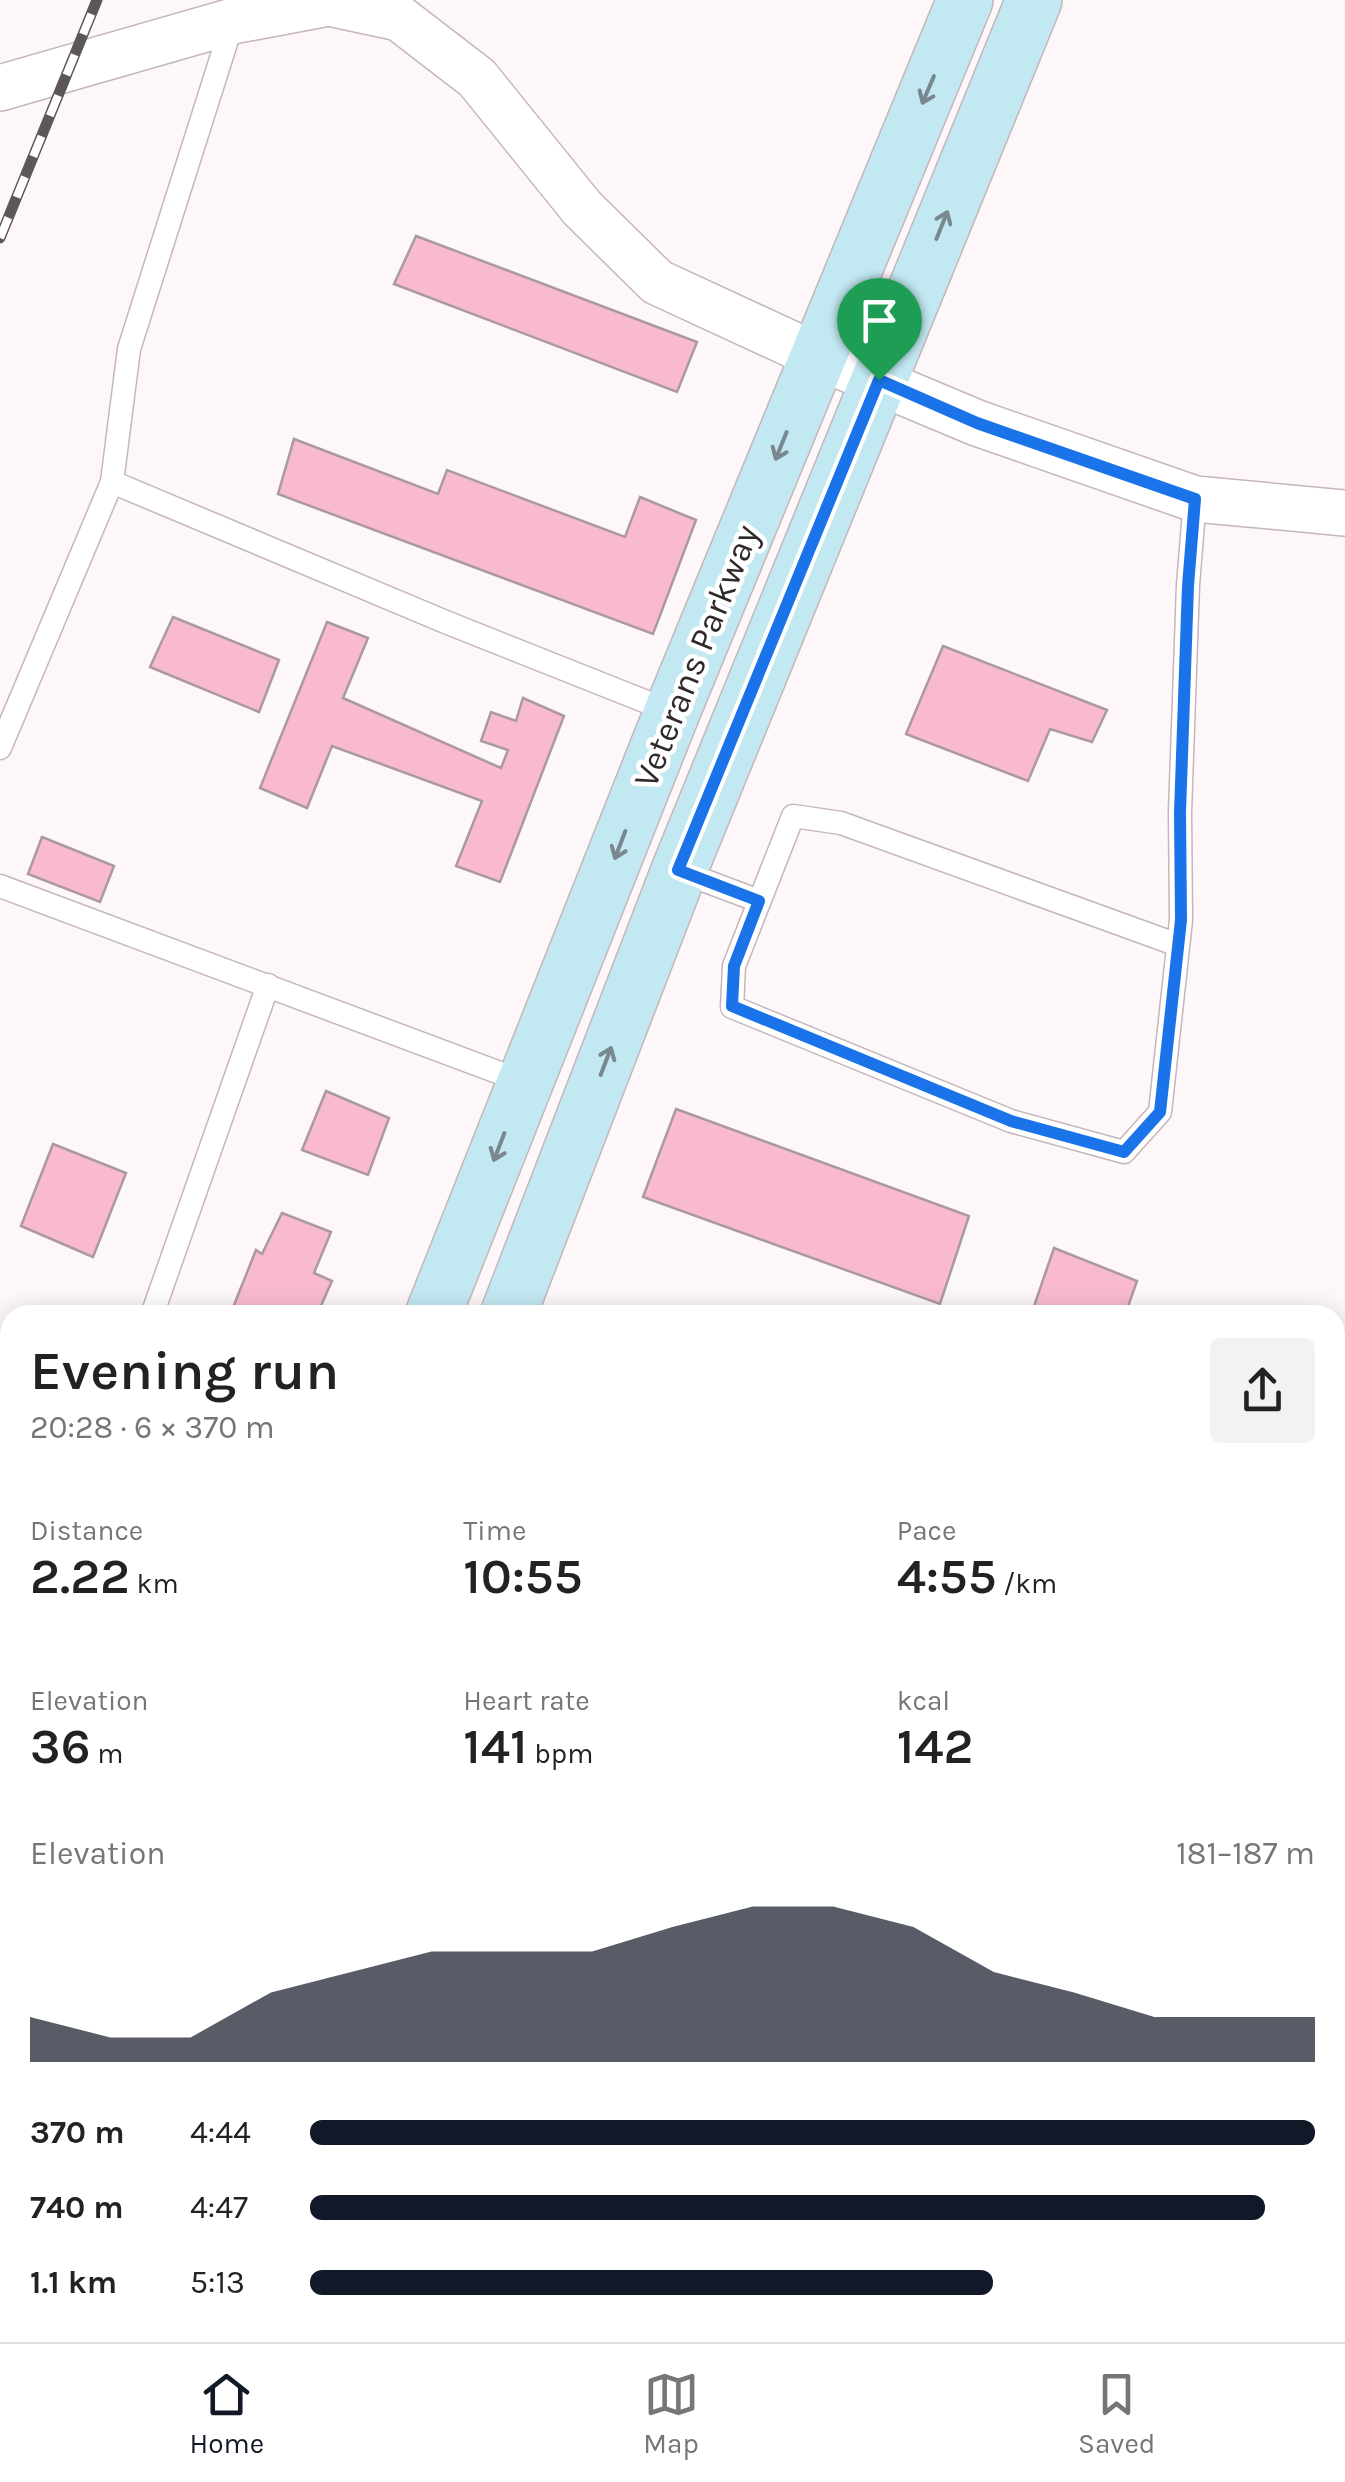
<!DOCTYPE html>
<html lang="en">
<head>
<meta charset="utf-8">
<style>
  body { margin:0; font-family:Karla,sans-serif; background:#f2f2f2; color:#222; height:100vh; display:flex; flex-direction:column; font-size:38px; white-space:nowrap }
  * { box-sizing:border-box; margin:0 }
  p { font-size:32px; color:#767676 }
  .icon { flex:none; width:55px; height:55px; fill:none; stroke:currentColor; stroke-width:2; stroke-linecap:round; stroke-linejoin:round }
  .map { position:relative; flex:1; overflow:hidden }
  .side { position:absolute; left:0px; top:1305px; width:1345px; height:1038px; display:flex; flex-direction:column; background:#fff; border-radius:30px 30px 0 0; box-shadow:0 5px 25px #0003 }
  .side>* { flex:none }
  .pin { position:absolute; display:grid; place-items:center; width:85px; height:85px; color:#fff; margin:-102px -42px; border-radius:50% 50% 50% 0; rotate:-45deg; box-shadow:0 0 10px #0007 }
  .pin .icon { rotate:45deg }
  .round { display:grid; place-items:center; flex:none; width:105px; height:105px; border-radius:10px; background:#f2f2f2 }
  .head { display:flex; align-items:center; justify-content:space-between; height:170px; padding:0 30px }
  h1 { font-size:55px; font-weight:600; line-height:75px }
  .figures { display:grid; grid-template-columns:repeat(3,1fr); gap:15px; height:170px; padding:10px 30px }
  .figures div { display:grid; align-content:center }
  .figures b { font-size:50px; font-weight:600 }
  .figures small { font-size:28px; font-weight:400 }
  .figures p { font-size:28px }
  .chart { height:280px; padding:20px 30px }
  .chart p { display:flex; justify-content:space-between }
  .chart svg { width:100%; height:180px; margin-top:10px; fill:#111827; opacity:.7 }
  ul { padding:0 30px; list-style:none; font-size:32px }
  li { display:grid; grid-template-columns:160px 120px 1fr; align-items:center; height:75px }
  li i { height:25px; border-radius:12px; background:#111827 }
  .dock { display:flex; justify-content:space-around; align-items:center; height:140px; border-top:2px solid #e0e0e0; background:#fff; font-size:28px; color:#767676 }
  .dock a { display:grid; justify-items:center; gap:5px }
  .dock .selected { color:#111827 }
  .map>svg:first-child { display:block }
  .building { fill:#f9bad0; stroke:#aa9a9f; stroke-width:2.5 }
  .lines { fill:none; stroke-linecap:round; stroke-linejoin:round }
  .lane-casing { stroke:#c6b5ba; stroke-width:25 }
  .street-casing { stroke:#c6b5ba; stroke-width:48 }
  .secondary-casing { stroke:#c6b5ba; stroke-width:58 }
  .lane { stroke:#fff; stroke-width:22 }
  .street { stroke:#fff; stroke-width:45 }
  .secondary { stroke:#c2e8f2; stroke-width:55 }
  .rail-casing { stroke:#5e5759; stroke-width:11 }
  .rail { stroke:#fff; stroke-width:8; stroke-dasharray:22; stroke-linecap:butt }
  .oneway { stroke:#79888f }
  .route-casing { stroke:#fff; stroke-width:20 }
  .route { stroke:#1a73e8; stroke-width:12 }
  .labels { text-anchor:middle; stroke-width:9; stroke-linejoin:round; paint-order:stroke }
  .street-label { font-size:35px; fill:#30292c; stroke:#fff }
</style>
</head>
<body>
<div class="map">
<svg width="1345" height="2342" viewBox="0 0 1345 2342">
  <rect width="100%" height="100%" fill="#fef7f9"/>
  <g class="building">
    <path d="M 416,236 L 697,342 L 677,392 L 394,284 Z"/>
    <path d="M 294,439 L 438,494 L 447,470 L 625,537 L 640,497 L 696,520 L 653,634 L 278,494 Z"/>
    <path d="M 173,617 L 279,660 L 259,712 L 150,667 Z"/>
    <path d="M 327,622 L 368,638 L 343,698 L 501,768 L 508,750 L 481,741 L 491,712 L 516,721 L 523,698 L 564,716 L 500,882 L 456,866 L 482,801 L 332,746 L 307,808 L 260,788 Z"/>
    <path d="M 943,646 L 1107,710 L 1092,742 L 1050,729 L 1028,781 L 906,734 Z"/>
    <path d="M 42,837 L 114,866 L 100,902 L 28,874 Z"/>
    <path d="M 326,1091 L 389,1118 L 368,1175 L 302,1150 Z"/>
    <path d="M 676,1109 L 969,1216 L 940,1304 L 643,1197 Z"/>
    <path d="M 53,1144 L 126,1173 L 93,1257 L 21,1226 Z"/>
    <path d="M 282,1213 L 331,1232 L 314,1273 L 332,1281 L 317,1315 L 230,1315 L 256,1250 L 262,1254 Z"/>
    <path d="M 1054,1248 L 1137,1281 L 1125,1315 L 1031,1315 Z"/>
  </g>
  <g class="lines">
    <defs>
      <g id="lane">
        <path d="M 112,482 L 129,349 L 233,21"/>
        <path d="M 0,748 L 112,482 L 448,623 L 672,712"/>
        <path d="M 679,871 L 759,901"/>
        <path d="M 0,886 L 524,1082"/>
        <path d="M 1178,945 L 841,823 L 793,816 L 734,966 L 732,1007 L 1011,1121 L 1124,1152 L 1160,1112 L 1181,920 L 1180,812 L 1188,585 L 1195,499"/>
        <path d="M 152,1315 L 268,985"/>
        <path d="M 0,1650 L 10,1655"/>
        <path d="M 0,1820 L 10,1825"/>
        <path d="M 0,2258 L 10,2263"/>
        <path d="M 252,2332 L 277,2342"/>
        <path d="M 292,2342 L 295,2332"/>
      </g>
      <path id="street" d="M 0,88 L 233,21 L 329,3 L 399,18 L 477,78 L 582,208 L 657,282 L 817,356 L 977,423 L 1195,499 L 1345,513"/>
      <g id="secondary">
        <path d="M 433,1315 L 672,712 L 965,0"/>
        <path d="M 508,1315 L 679,871 L 1034,0"/>
        <path d="M 20,2342 L 24,2332"/>
        <path d="M 90,2342 L 94,2332"/>
      </g>
    </defs>
    <use href="#lane" class="lane-casing"/>
    <use href="#street" class="street-casing"/>
    <use href="#secondary" class="secondary-casing"/>
    <use href="#lane" class="lane"/>
    <use href="#street" class="street"/>
    <use href="#secondary" class="secondary"/>
    <defs>
      <path id="rail" d="M 0,238 L 97,0"/>
    </defs>
    <use href="#rail" class="rail-casing"/>
    <use href="#rail" class="rail"/>
  </g>
  <defs><path id="oneway-shaft" d="M-6 0H5M1.5-3L5.5 0L1.5 3" fill="none" stroke-width="1.6" stroke-linecap="round" stroke-linejoin="round" transform="scale(2.5)"/></defs>
  <g class="oneway">
    <use href="#oneway-shaft" transform="translate(928 90) rotate(113)"/>
    <use href="#oneway-shaft" transform="translate(942 225) rotate(-68)"/>
    <use href="#oneway-shaft" transform="translate(781 446) rotate(112)"/>
    <use href="#oneway-shaft" transform="translate(620 845) rotate(111)"/>
    <use href="#oneway-shaft" transform="translate(606 1061) rotate(-69)"/>
    <use href="#oneway-shaft" transform="translate(499 1147) rotate(111)"/>
  </g>
  <g class="lines">
    <defs>
      <path id="route" d="M 879,380 L 977,423 L 1195,499 L 1188,586 L 1180,812 L 1181,920 L 1160,1112 L 1124,1152 L 1011,1121 L 732,1006 L 734,966 L 759,901 L 678,870 Z"/>
    </defs>
    <use href="#route" class="route-casing"/>
    <use href="#route" class="route"/>
  </g>
  <g class="labels">
    <g class="street-label">
      <text transform="translate(696 656) rotate(-68)" y="12">Veterans Parkway</text>
    </g>
  </g>
</svg>
<div class="pin" style="left:879px;top:380px;background:#1e9e55"><svg class="icon" aria-label="arrive" viewBox="0 0 24 24"><path d="M6 21V4h12l-3 4 3 4H6"/></svg></div>
<section class="side">
<div class="head"><div><h1>Evening run</h1><p>20:28 · 6 × 370 m</p></div><a class="round"><svg class="icon" aria-label="share" viewBox="0 0 24 24"><path d="M12 15V3M7 8l5-5 5 5M5 13v7h14v-7"/></svg></a></div>
<div class="figures">
<div><p>Distance</p><b>2.22<small> km</small></b></div>
<div><p>Time</p><b>10:55</b></div>
<div><p>Pace</p><b>4:55<small> /km</small></b></div>
</div>
<div class="figures">
<div><p>Elevation</p><b>36<small> m</small></b></div>
<div><p>Heart rate</p><b>141<small> bpm</small></b></div>
<div><p>kcal</p><b>142</b></div>
</div>
<div class="chart"><p><span>Elevation</span>181–187 m</p>
<svg viewBox="0 0 160 44" preserveAspectRatio="none"><path d="M0 44V33L10 38L20 38L30 27L40 22L50 17L60 17L70 17L80 11L90 6L100 6L110 11L120 22L130 27L140 33L150 33L160 33V44z"/></svg>
</div>
<ul>
<li><b>370 m</b>4:44<i style="width:100%"></i></li>
<li><b>740 m</b>4:47<i style="width:95%"></i></li>
<li><b>1.1 km</b>5:13<i style="width:68%"></i></li>
</ul>
</section>
</div>
<nav class="dock">
<a class="selected"><svg class="icon" aria-label="home" viewBox="0 0 24 24"><path d="M3 11l9-7 9 7M6 9v11h12V9"/></svg>Home</a>
<a><svg class="icon" aria-label="map" viewBox="0 0 24 24"><path d="M3 6l6-2 6 2 6-2v14l-6 2-6-2-6 2zM9 4v14M15 6v14"/></svg>Map</a>
<a><svg class="icon" aria-label="saved" viewBox="0 0 24 24"><path d="M7 4h10v16l-5-4-5 4z"/></svg>Saved</a>
</nav>
</body>
</html>
